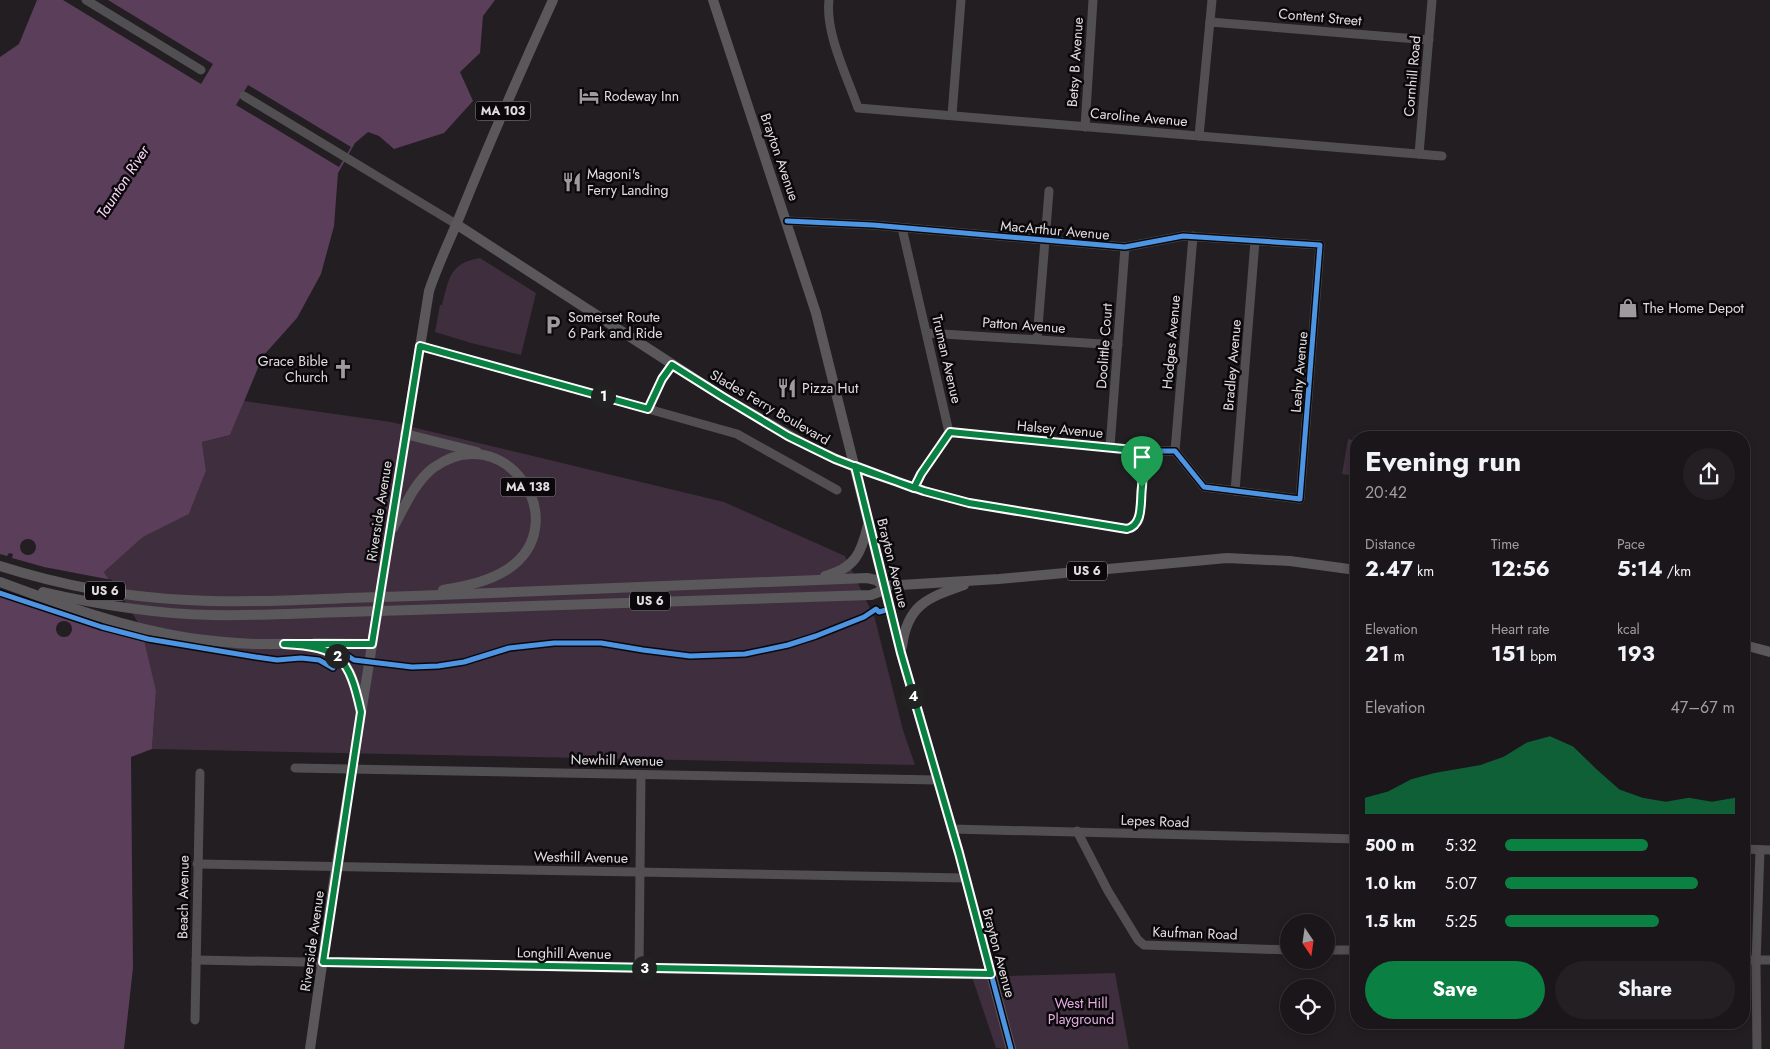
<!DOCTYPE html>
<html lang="en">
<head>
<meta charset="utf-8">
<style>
  body { margin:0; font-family:Jost,sans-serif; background:#231f23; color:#f1f3f6; height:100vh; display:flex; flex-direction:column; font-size:19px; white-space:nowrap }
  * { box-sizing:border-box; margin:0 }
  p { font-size:16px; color:#9f9fa2 }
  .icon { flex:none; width:28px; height:28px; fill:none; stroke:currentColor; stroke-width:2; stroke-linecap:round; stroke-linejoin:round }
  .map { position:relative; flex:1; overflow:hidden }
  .drawer { position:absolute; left:1350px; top:431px; width:400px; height:598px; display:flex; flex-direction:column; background:#1a161a; border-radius:20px; box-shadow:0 2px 8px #0003,0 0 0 1px #383539 }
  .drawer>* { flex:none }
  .needle { width:32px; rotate:167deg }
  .buttons { position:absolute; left:1280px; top:914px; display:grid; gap:10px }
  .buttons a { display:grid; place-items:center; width:55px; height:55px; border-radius:50%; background:#1a161a; box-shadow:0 2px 8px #0003,0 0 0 1px #383539; font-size:25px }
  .pin { position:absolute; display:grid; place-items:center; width:42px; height:42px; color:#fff; margin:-51px -21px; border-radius:50% 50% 50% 0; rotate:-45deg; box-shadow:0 0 5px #0007 }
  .pin .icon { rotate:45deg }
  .km { position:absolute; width:25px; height:25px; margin:-12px; border-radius:50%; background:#222; color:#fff; font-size:14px; line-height:25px; text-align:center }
  .round { display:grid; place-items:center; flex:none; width:52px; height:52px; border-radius:26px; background:#231f23 }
  .summary { display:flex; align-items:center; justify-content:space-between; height:85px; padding:0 15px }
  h1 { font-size:28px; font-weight:700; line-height:38px }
  .figures { display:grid; grid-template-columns:repeat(3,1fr); gap:8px; height:85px; padding:5px 15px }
  .figures div { display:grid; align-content:center }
  .figures b { font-size:21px; font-weight:700 }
  .figures small { font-size:14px; font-weight:400 }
  .figures p { font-size:14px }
  .chart { height:140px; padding:10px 15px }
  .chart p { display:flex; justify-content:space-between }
  .chart svg { width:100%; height:90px; margin-top:5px; fill:#0b8043; opacity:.7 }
  .action { display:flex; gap:10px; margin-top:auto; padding:10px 15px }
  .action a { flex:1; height:58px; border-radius:30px; background:#0b8043; color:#fff; font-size:20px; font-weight:700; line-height:58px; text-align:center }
  .action a+a { background:#231f23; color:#f1f3f6 }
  ul { padding:0 15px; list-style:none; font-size:16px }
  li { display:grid; grid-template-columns:80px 60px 1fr; align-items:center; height:38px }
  li i { height:12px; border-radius:6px; background:#0b8043 }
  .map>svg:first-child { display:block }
  .green { fill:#3f2e3e }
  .water { fill:#5b3e5a }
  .pier { fill:#221e22 }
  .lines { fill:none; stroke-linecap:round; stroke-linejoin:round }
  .minor { stroke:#514f51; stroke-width:9 }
  .major { stroke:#5a585a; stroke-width:10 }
  .major-bridge { stroke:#5a585a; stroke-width:10 }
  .cycleway-casing { stroke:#0b080b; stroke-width:8 }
  .cycleway { stroke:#4d94e3; stroke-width:5 }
  .route-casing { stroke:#fff; stroke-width:10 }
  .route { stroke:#0b8043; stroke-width:6 }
  .labels { text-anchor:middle; stroke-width:5; stroke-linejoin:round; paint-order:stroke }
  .shield { fill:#0b080b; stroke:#a19da1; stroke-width:1 }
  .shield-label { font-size:12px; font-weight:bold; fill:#e1dde1 }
  .street-label { font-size:14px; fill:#e1dde1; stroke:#0b080b }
  .poi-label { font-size:14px; fill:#e1dde1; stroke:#0b080b; text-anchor:start }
  .park-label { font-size:14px; fill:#e5aee2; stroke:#0b080b }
  .water-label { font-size:15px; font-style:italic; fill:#fad8f8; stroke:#0b080b }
</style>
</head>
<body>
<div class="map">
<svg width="1770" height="1049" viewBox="0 0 1770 1049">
  <rect width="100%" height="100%" fill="#221e22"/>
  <g class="green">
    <path d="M 480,258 L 536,293 L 521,355 L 471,343 L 435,332 L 440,305 L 442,305 C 449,279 449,263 480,258 Z"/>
    <path d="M 244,401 L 391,422 L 724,502 L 845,556 L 875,619 L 903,730 L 915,765 L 152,749 L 156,691 L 104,572 L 143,537 L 189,514 L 206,471 L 202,442 L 230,435 Z"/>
    <path d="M 1348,439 L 1356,441 L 1355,476 L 1342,474 Z"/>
    <path d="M 1115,973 L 1129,1049 L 1008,1049 L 996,1048 L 972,977 Z"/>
  </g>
  <path class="water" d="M 37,0 L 495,0 L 483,16 L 480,53 L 460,72 L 473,101 L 444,133 L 394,149 L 379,136 L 368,132 L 355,143 L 338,173 L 334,226 L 321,274 L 297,318 L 263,356 L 230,435 L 202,442 L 206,471 L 189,514 L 143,537 L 104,572 L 143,636 L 156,691 L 152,749 L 131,757 L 133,968 L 124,1049 L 0,1049 L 0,57 L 19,44 Z"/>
  <g class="pier">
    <path d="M 63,0 L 108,0 L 213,64 L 201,84 Z"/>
    <path d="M 248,85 L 351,147 L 339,167 L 236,105 Z"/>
    <circle cx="28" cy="547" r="8"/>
    <path d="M 9,553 L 13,554 L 12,558 L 44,567 L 112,580 L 145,634 L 147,641 L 100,629 L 0,595 L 0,554 L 7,556 Z"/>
    <circle cx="64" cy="629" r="8"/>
  </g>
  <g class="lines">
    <g class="minor">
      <path d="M 86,0 L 201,70"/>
      <path d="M 829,0 C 825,33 847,76 858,108 L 1442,156"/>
      <path d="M 1210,22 L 1429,40"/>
      <path d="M 244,96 L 456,224"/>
      <path d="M 952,115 L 961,0"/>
      <path d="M 1085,127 L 1093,0"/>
      <path d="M 1199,136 L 1212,0"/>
      <path d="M 1419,154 L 1432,0"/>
      <path d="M 787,221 L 873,225 L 1125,247 L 1183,236 L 1320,245 L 1300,499 L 1204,487 L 1175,451 L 1144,451 L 949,432"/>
      <path d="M 902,228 L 949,432 L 921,474 L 915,488"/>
      <path d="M 927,333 L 1118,345"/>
      <path d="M 1037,339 L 1049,191"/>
      <path d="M 420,346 L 524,374 L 737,434 L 837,490"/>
      <path d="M 648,409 L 662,379 L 672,365"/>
      <path d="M 1110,447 L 1125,247"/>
      <path d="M 1175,451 L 1193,236"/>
      <path d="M 855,467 L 924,491 L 969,503 L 1127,529 L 1133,527 L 1139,520 L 1144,451"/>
      <path d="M 1235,491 L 1255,241"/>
      <path d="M 295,768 L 938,780"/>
      <path d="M 952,829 L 1356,839"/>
      <path d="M 1077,831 L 1108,891 L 1138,940 L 1144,945 L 1289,950"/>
      <path d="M 1744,849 L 1770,850"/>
      <path d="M 197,864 L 965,878"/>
      <path d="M 1326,950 L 1356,950"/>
      <path d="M 196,960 L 991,975"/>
      <path d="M 1744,960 L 1770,960"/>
      <path d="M 639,968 L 641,775"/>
      <path d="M 195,1020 L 200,773"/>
      <path d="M 1757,1049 L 1756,963 L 1760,850"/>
    </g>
    <g class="major">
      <path d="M 713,0 L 816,313 L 901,653 L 959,853 L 1011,1049"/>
      <path d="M 456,224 L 723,397 L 810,447 L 855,467"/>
      <path d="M 405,434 L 477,452"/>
      <path d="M 393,528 C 404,508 414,483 433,468 C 504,416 577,522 508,569 C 488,582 465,586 443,590"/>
      <path d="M 0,566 C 60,585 124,597 187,600 C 241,603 294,600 348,598"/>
      <path d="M 825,576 C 855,568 861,554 868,525"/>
      <path d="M 0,582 C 62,605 124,628 189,638 C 211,641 232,643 254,644 C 278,645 308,640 329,651 C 351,663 355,684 360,705"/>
      <path d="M 884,586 L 999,579 L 1227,558 L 1290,561 L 1356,570"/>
      <path d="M 43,592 C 99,605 155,614 212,615 C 257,616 301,613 345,612"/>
      <path d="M 414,596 L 867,578 L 876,580 L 884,586"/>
      <path d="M 412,610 L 871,595 L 879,592 L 884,586"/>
      <path d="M 315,643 L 372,644"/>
      <path d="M 1744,645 L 1770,652"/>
      <path d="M 902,647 C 907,605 927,598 964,585"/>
      <path d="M 310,1049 L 334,881 L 429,291 C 438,264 450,240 461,213 C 490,141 521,70 553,0"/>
    </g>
    <g class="major-bridge">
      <path d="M 348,598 L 414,596"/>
      <path d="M 345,612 L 412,610"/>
    </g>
    <defs>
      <g id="cycleway">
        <path d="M 787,221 L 873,225 L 1125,247 L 1183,236 L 1320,245 L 1300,499 L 1204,487 L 1175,451 L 1144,451 L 949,432"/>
        <path d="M 0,593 L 102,627 L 148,639 L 256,657 L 277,660 L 301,658 L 319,660 L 333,668 L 345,654 L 354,660 L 412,667 L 438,666 L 464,662 L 509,648 L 554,643 L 601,643 L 643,650 L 690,656 L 745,654 L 788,645 L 816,636 L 864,617 L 876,609 L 879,612 L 890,609 L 915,703 L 959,853 L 1011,1049"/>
      </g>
    </defs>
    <use href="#cycleway" class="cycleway-casing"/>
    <use href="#cycleway" class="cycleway"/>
  </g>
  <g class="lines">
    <defs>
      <path id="route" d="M 1142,487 C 1140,501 1144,525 1127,529 L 969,503 L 924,491 L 869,472 L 835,459 L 788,436 L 723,397 L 672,365 L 662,379 L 648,409 L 420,346 L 372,644 L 284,644 C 340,647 349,657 361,712 L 323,962 L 991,974 L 959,853 L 901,653 L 855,466 L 914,488 L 921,474 L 950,432 L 1144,451 L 1142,487"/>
    </defs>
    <use href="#route" class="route-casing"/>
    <use href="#route" class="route"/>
  </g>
  <defs>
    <symbol id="hotel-bare" viewBox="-9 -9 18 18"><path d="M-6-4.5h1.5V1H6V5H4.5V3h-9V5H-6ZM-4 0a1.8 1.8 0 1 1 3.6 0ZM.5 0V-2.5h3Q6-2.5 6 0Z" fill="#9e9a9e" stroke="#0b080b" stroke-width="2.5" paint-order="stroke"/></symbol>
    <symbol id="restaurant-bare" viewBox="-9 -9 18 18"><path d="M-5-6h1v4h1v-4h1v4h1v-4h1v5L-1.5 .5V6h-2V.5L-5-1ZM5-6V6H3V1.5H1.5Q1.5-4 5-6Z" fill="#9e9a9e" stroke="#0b080b" stroke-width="2.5" paint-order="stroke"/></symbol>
    <symbol id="shop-bare" viewBox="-9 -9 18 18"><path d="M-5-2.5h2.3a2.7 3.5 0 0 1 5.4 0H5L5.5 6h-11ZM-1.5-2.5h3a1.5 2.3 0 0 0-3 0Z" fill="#9e9a9e" stroke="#0b080b" stroke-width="2.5" paint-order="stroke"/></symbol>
    <symbol id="parking-bare" viewBox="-9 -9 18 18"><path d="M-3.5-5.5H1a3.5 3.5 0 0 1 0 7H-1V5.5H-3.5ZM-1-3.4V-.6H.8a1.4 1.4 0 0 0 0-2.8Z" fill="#9e9a9e" stroke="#0b080b" stroke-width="2.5" paint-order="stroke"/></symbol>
    <symbol id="church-bare" viewBox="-9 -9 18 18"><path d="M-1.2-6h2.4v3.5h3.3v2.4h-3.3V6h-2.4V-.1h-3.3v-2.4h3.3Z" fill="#9e9a9e" stroke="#0b080b" stroke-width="2.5" paint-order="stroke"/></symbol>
  </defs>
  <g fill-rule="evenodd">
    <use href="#hotel-bare" x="575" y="82" width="28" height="28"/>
    <use href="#restaurant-bare" x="558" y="168" width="28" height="28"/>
    <use href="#shop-bare" x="1614" y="294" width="28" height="28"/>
    <use href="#parking-bare" x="539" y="311" width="28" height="28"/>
    <use href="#church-bare" x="329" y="355" width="28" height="28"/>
    <use href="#restaurant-bare" x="773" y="374" width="28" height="28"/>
  </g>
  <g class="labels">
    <g class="shield">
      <rect x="475.5" y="101.5" width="55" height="19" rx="4"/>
      <rect x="500.5" y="477.5" width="55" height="19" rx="4"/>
      <rect x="1067" y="561.5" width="40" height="19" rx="4"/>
      <rect x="85" y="581.5" width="40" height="19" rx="4"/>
      <rect x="630" y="591.5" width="40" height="19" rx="4"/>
    </g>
    <g class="shield-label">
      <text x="503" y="115">MA 103</text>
      <text x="528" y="491">MA 138</text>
      <text x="1087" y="575">US 6</text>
      <text x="105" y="595">US 6</text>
      <text x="650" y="605">US 6</text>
    </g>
    <g class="street-label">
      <text transform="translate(1320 17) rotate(5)" y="5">Content Street</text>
      <text transform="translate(1075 62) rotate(-86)" y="5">Betsy B Avenue</text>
      <text transform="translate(1412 76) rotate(-85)" y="5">Cornhill Road</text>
      <text transform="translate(1139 117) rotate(5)" y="5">Caroline Avenue</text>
      <text transform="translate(780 157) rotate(71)" y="5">Brayton Avenue</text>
      <text transform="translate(1055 230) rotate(5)" y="5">MacArthur Avenue</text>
      <text transform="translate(1024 325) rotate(4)" y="5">Patton Avenue</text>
      <text transform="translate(1171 342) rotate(-85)" y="5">Hodges Avenue</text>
      <text transform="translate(1104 346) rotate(-86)" y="5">Doolittle Court</text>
      <text transform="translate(947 359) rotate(77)" y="5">Truman Avenue</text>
      <text transform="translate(1232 365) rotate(-85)" y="5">Bradley Avenue</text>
      <text transform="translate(1299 372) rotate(-85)" y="5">Leahy Avenue</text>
      <text transform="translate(770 407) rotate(30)" y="5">Slades Ferry Boulevard</text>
      <text transform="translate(1060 429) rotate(5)" y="5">Halsey Avenue</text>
      <text transform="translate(379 511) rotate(-81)" y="5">Riverside Avenue</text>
      <text transform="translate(893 563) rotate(76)" y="5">Brayton Avenue</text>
      <text transform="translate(617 760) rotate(1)" y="5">Newhill Avenue</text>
      <text transform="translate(1155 821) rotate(2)" y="5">Lepes Road</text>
      <text transform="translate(581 857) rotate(1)" y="5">Westhill Avenue</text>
      <text transform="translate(183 897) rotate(-89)" y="5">Beach Avenue</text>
      <text transform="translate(1195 933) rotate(2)" y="5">Kaufman Road</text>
      <text transform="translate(312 941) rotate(-82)" y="5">Riverside Avenue</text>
      <text transform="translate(564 953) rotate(1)" y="5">Longhill Avenue</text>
      <text transform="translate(999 953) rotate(75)" y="5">Brayton Avenue</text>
    </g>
    <g class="poi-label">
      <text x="604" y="101">Rodeway Inn</text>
      <text x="587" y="179">Magoni's<tspan x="587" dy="16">Ferry Landing</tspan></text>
      <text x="1643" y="313">The Home Depot</text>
      <text x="568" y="322">Somerset Route<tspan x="568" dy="16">6 Park and Ride</tspan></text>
      <text x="328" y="366" text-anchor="end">Grace Bible<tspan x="328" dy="16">Church</tspan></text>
      <text x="802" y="393">Pizza Hut</text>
    </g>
    <g class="park-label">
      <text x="1081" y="1008">West Hill<tspan x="1081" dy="16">Playground</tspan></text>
    </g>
    <g class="water-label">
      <text transform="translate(123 182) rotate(-57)" y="5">Taunton River</text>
    </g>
  </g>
</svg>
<div class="buttons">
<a><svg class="needle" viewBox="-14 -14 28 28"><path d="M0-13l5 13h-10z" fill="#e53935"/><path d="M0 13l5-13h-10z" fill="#9f9fa2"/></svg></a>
<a><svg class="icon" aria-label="locate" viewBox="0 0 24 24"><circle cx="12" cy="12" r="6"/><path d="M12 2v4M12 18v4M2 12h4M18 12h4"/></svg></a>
</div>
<div class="pin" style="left:1142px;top:487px;background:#1e9e55"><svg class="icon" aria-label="arrive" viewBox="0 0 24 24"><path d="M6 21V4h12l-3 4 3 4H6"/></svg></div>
<b class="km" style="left:603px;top:396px">1</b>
<b class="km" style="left:337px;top:656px">2</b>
<b class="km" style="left:644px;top:968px">3</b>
<b class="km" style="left:913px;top:696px">4</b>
<section class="drawer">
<div class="summary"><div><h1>Evening run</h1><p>20:42</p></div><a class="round"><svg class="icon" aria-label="share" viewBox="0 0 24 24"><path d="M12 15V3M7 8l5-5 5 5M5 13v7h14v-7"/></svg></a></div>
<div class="figures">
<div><p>Distance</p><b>2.47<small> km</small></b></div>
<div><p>Time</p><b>12:56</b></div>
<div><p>Pace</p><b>5:14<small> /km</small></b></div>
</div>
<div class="figures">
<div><p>Elevation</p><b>21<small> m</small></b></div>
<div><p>Heart rate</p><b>151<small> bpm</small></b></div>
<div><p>kcal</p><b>193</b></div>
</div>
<div class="chart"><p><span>Elevation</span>47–67 m</p>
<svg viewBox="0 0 160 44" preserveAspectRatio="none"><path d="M0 44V36L10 33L20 27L30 24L40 22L50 20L60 16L70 9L80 6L90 11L100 22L110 32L120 36L130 38L140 36L150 38L160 36V44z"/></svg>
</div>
<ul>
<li><b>500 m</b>5:32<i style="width:62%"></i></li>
<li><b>1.0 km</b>5:07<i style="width:84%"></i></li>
<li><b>1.5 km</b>5:25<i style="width:67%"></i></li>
</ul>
<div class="action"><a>Save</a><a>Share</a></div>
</section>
</div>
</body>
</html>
